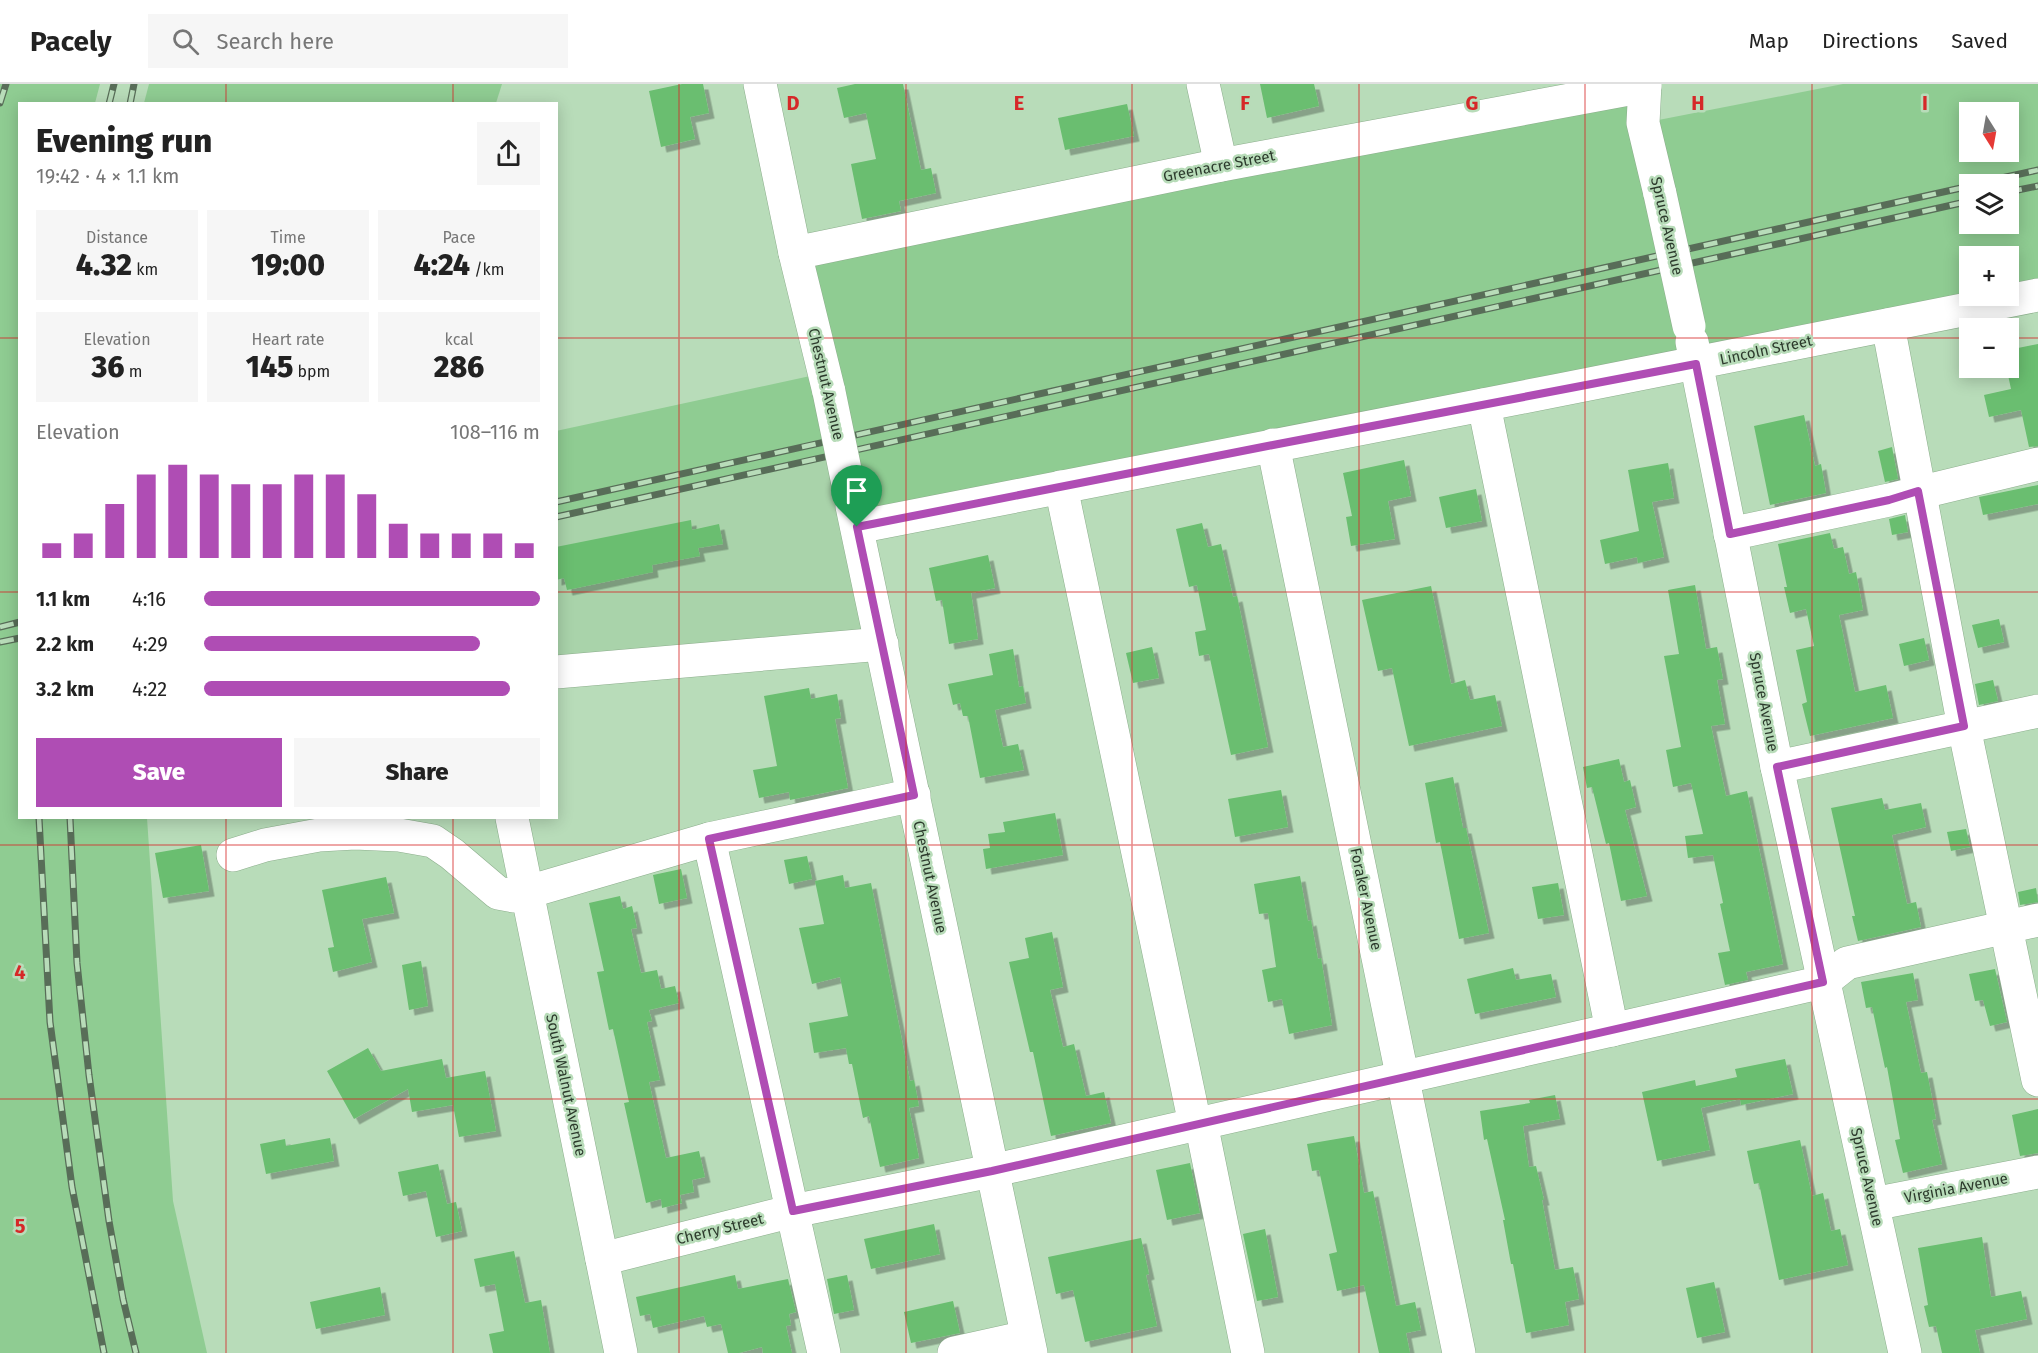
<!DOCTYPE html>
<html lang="en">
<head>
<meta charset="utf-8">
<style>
  body { margin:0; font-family:"Fira Sans",sans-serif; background:#f6f6f6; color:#222; height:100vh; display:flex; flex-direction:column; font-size:22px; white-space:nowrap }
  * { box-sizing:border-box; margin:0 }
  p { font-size:20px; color:#767676 }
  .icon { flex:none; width:33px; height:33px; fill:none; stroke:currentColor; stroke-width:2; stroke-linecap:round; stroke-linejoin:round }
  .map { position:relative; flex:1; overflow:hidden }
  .sheet { position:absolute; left:18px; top:18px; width:540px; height:717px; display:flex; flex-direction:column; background:#fff; border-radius:0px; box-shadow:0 3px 15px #0003 }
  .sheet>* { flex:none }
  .needle { width:39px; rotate:169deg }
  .controls { position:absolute; left:1959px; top:18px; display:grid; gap:12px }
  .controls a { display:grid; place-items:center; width:60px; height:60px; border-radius:0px; background:#fff; box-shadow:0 3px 15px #0003; font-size:30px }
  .pin { position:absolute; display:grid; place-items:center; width:51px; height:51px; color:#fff; margin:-62px -26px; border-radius:50% 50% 50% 0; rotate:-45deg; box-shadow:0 0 6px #0007 }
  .pin .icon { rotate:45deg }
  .round { display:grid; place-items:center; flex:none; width:63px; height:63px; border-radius:0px; background:#f6f6f6 }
  .headline { display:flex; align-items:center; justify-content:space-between; height:102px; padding:0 18px }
  h1 { font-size:33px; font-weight:800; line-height:45px }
  .stats { display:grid; grid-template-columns:repeat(3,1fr); gap:9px; height:102px; padding:6px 18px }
  .stats div { display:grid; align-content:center; border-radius:0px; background:#f6f6f6; text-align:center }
  .stats b { font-size:30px; font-weight:800 }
  .stats small { font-size:16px; font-weight:400 }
  .stats p { font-size:16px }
  .chart { height:168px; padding:12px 18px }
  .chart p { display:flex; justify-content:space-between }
  .chart svg { width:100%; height:108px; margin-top:6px; stroke:#af4db4; stroke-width:6 }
  .action { display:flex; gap:12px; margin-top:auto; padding:12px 18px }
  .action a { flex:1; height:69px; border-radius:0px; background:#af4db4; color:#fff; font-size:24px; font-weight:800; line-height:69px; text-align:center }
  .action a+a { background:#f6f6f6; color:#222 }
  ul { padding:0 18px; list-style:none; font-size:20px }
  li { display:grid; grid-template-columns:96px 72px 1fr; align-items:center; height:45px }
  li i { height:15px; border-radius:8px; background:#af4db4 }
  header { display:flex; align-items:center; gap:36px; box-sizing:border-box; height:84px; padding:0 30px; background:#fff; border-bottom:2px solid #e0e0e0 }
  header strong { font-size:28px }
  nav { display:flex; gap:33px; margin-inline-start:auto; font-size:21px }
  .search { width:420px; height:54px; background:#f6f6f6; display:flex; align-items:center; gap:15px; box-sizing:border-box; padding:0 21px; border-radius:0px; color:#767676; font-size:22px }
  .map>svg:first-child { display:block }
  .built { fill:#a9d3aa }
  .green { fill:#8fcc92; fill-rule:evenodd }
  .building { fill:#6abe70; filter:url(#shadow) }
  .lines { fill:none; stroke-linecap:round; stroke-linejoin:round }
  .minor-casing { stroke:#8cae8c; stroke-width:34 }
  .minor { stroke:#fff; stroke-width:33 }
  .rail-casing { stroke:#586d58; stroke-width:7 }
  .rail { stroke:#b8dcb9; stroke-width:4.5; stroke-dasharray:14; stroke-linecap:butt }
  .minor-bridge-casing { stroke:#8cae8c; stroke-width:34; stroke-linecap:butt }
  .minor-bridge { stroke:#fff; stroke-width:33 }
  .route-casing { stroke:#fff; stroke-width:12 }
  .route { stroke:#af4db4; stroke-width:8 }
  .grid { fill:none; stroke:#d62828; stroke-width:1.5; stroke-opacity:0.55 }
  .labels { text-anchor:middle; stroke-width:5; stroke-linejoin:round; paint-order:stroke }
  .street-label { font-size:15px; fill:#2c3a2c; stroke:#b8dcb9 }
  .grid-label { font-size:20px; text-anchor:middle; font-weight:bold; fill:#d62828; stroke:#b8dcb9; stroke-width:5; stroke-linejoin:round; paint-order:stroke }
</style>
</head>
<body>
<header>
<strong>Pacely</strong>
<div class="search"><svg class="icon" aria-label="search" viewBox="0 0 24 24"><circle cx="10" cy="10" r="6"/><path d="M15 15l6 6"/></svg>Search here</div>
<nav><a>Map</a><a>Directions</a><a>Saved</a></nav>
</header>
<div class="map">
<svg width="2038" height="1269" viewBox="0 0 2038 1269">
  <defs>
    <filter id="shadow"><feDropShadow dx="5.5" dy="5.5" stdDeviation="0" flood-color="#0004"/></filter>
  </defs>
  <rect width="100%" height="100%" fill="#b8dcb9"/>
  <path class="built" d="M 841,370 L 882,560 L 557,588 L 556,433 Z"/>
  <g class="green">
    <path d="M 0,0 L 100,0 L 95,19 L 20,20 L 20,734 L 147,734 L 173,1117 L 207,1269 L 0,1269 Z"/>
    <path d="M 149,0 L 502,0 L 496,19 L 144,19 Z"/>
    <path d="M 1843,0 L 2038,0 L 2038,211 L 857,443 L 841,370 L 557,433 L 556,347 L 824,289 L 795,169 L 1644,2 L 1643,39 ZM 1970,28 L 2008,28 L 2008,68 L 1970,68 ZM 1970,100 L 2008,100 L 2008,140 L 1970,140 ZM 1970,172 L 2008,172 L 2008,212 L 1970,212 Z"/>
  </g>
  <g class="building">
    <path d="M 682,0 L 703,0 L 709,29 L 690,33 L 695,55 L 661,63 L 649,7 Z"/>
    <path d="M 855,0 L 903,0 L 921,86 L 931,84 L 936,109 L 899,117 L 901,127 L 862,135 L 851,80 L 876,75 L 866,29 L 844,34 L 837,4 Z"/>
    <path d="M 1260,0 L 1314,0 L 1319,22 L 1267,34 Z"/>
    <path d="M 1127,20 L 1134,52 L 1065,66 L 1058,34 Z"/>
    <path d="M 2038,260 L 2038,362 L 2029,363 L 2021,326 L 1989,333 L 1984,311 L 2011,305 L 2008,291 L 2008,266 Z"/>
    <path d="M 1804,331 L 1815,382 L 1821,380 L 1826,409 L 1770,421 L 1754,342 Z"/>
    <path d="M 1892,363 L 1898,395 L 1885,398 L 1878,367 Z"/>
    <path d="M 1404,376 L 1411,412 L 1388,417 L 1395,455 L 1351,462 L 1346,433 L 1352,432 L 1343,389 Z"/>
    <path d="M 1668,379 L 1674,414 L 1652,418 L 1664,473 L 1638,479 L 1637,473 L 1605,480 L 1600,456 L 1639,447 L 1628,386 Z"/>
    <path d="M 2038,401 L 2038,420 L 1983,431 L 1979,413 Z"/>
    <path d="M 1476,405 L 1482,437 L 1446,444 L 1439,413 Z"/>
    <path d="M 1905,431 L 1908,448 L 1892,451 L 1889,435 Z"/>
    <path d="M 691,436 L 692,446 L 719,440 L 723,460 L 698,464 L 700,472 L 652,481 L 653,488 L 567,506 L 564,494 L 556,496 L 556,463 Z"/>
    <path d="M 1202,439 L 1208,463 L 1221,460 L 1233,513 L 1237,512 L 1268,663 L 1231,671 L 1209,570 L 1199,572 L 1195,548 L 1206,546 L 1197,501 L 1189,503 L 1176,445 Z"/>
    <path d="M 1830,449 L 1834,465 L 1843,463 L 1849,490 L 1856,488 L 1863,526 L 1839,531 L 1855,608 L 1886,601 L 1893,634 L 1810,652 L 1802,620 L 1807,618 L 1796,566 L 1814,562 L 1806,525 L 1790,529 L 1784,503 L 1787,503 L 1778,460 Z"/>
    <path d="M 988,471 L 995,504 L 971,509 L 978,555 L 949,560 L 942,516 L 936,517 L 929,484 Z"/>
    <path d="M 1695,501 L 1706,565 L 1717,563 L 1723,595 L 1717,596 L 1725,640 L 1711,642 L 1726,712 L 1747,707 L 1783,880 L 1746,888 L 1748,896 L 1725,901 L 1718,869 L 1730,867 L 1720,820 L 1723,819 L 1713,771 L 1688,774 L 1685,752 L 1703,750 L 1691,699 L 1673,703 L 1666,666 L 1681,663 L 1664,572 L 1679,570 L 1668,506 Z"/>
    <path d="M 1431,502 L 1451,600 L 1465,596 L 1470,616 L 1495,611 L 1502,642 L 1409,662 L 1392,584 L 1378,587 L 1362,516 Z"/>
    <path d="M 1999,535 L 2004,558 L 1978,564 L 1972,541 Z"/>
    <path d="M 1924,554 L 1929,576 L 1904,582 L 1899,560 Z"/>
    <path d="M 1152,563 L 1159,594 L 1133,599 L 1126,569 Z"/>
    <path d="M 1013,565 L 1019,603 L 1023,602 L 1026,619 L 995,626 L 1003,663 L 1018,660 L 1024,686 L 980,694 L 968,632 L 963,632 L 960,619 L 953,621 L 948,600 L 993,591 L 989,570 Z"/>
    <path d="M 1993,596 L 1998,617 L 1979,621 L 1975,600 Z"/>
    <path d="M 809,604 L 811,615 L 837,610 L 841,634 L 835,635 L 848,704 L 790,716 L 789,708 L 759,714 L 753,686 L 777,682 L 764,612 Z"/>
    <path d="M 1619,675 L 1624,698 L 1630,696 L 1636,723 L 1625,726 L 1647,812 L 1621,817 L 1609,759 L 1606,760 L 1592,703 L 1587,704 L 1583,683 Z"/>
    <path d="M 1453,693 L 1463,744 L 1466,744 L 1489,849 L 1459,855 L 1440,758 L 1436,759 L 1425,699 Z"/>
    <path d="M 1281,706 L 1288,743 L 1235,753 L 1228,715 Z"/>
    <path d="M 1882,714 L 1885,726 L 1921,719 L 1926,743 L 1892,751 L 1907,820 L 1916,818 L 1921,843 L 1858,857 L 1852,832 L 1855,832 L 1831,724 Z"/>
    <path d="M 1055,729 L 1063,771 L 986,785 L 983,765 L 990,764 L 988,750 L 1005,748 L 1003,738 Z"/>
    <path d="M 1966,745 L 1970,763 L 1951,767 L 1947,748 Z"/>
    <path d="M 201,761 L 209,807 L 163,814 L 155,769 Z"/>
    <path d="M 807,772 L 812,795 L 789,800 L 784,776 Z"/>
    <path d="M 681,785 L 687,814 L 659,820 L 653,791 Z"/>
    <path d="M 843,791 L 845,804 L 871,799 L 910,997 L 914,996 L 919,1022 L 909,1024 L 919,1074 L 880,1083 L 869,1032 L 863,1034 L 852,980 L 849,980 L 846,964 L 814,969 L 809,939 L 848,932 L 840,893 L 812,900 L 799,844 L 824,840 L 815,797 Z"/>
    <path d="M 1300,792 L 1308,837 L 1311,836 L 1318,875 L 1321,874 L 1332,941 L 1289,950 L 1282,915 L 1268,918 L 1262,886 L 1276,883 L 1268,829 L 1259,830 L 1254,800 Z"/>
    <path d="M 386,793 L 394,829 L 362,835 L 372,878 L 333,888 L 328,864 L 334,863 L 322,806 Z"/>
    <path d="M 1558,799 L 1564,831 L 1538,835 L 1532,803 Z"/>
    <path d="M 2036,804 L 2038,818 L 2020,821 L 2018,808 Z"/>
    <path d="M 620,812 L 623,825 L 632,822 L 637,844 L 631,845 L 641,889 L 657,886 L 661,905 L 675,902 L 679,919 L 649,926 L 652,937 L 647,938 L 660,996 L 649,998 L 666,1074 L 699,1067 L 705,1093 L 692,1096 L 694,1108 L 680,1111 L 682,1119 L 662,1124 L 661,1115 L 646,1119 L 624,1019 L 629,1018 L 613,945 L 609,946 L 597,888 L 604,887 L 589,819 Z"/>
    <path d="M 1052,848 L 1063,903 L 1050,906 L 1063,963 L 1074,960 L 1086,1012 L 1104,1008 L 1111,1039 L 1051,1052 L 1033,968 L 1030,968 L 1009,878 L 1029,874 L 1025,854 Z"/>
    <path d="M 421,877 L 428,922 L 409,926 L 402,881 Z"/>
    <path d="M 1513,884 L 1516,896 L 1551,890 L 1556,913 L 1475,930 L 1467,895 Z"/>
    <path d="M 1995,885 L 2007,938 L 1990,942 L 1983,916 L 1975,917 L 1969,890 Z"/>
    <path d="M 1913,889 L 1918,916 L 1906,918 L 1921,989 L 1927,988 L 1936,1035 L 1932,1036 L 1942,1080 L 1903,1089 L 1895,1056 L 1900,1055 L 1887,983 L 1885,984 L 1872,923 L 1866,924 L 1861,898 Z"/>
    <path d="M 368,964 L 381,987 L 442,975 L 446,994 L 485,987 L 496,1047 L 459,1053 L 453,1021 L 412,1028 L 408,1005 L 354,1035 L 327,987 Z"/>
    <path d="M 1785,975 L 1793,1010 L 1741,1021 L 1740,1015 L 1701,1024 L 1710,1066 L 1657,1077 L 1642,1008 L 1695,996 L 1696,1002 L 1737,993 L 1735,985 Z"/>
    <path d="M 1555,1011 L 1560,1035 L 1523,1042 L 1529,1083 L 1536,1082 L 1544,1116 L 1542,1116 L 1555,1186 L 1573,1183 L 1579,1215 L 1565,1218 L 1569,1241 L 1526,1249 L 1513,1180 L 1511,1180 L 1503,1136 L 1505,1136 L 1487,1055 L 1484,1056 L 1480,1027 L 1530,1019 L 1529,1016 Z"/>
    <path d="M 2038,1025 L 2038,1069 L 2020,1072 L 2012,1031 Z"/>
    <path d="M 1354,1052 L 1364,1109 L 1373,1107 L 1396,1222 L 1415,1218 L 1421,1246 L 1406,1249 L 1410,1269 L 1379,1269 L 1364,1201 L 1337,1207 L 1329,1170 L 1337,1168 L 1319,1086 L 1312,1087 L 1307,1060 Z"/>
    <path d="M 330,1054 L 334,1077 L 266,1090 L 260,1060 L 285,1055 L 286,1062 Z"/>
    <path d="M 1800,1056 L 1812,1112 L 1823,1109 L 1831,1147 L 1840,1145 L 1848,1181 L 1779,1196 L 1759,1099 L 1754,1100 L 1747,1067 Z"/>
    <path d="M 1190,1079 L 1200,1129 L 1167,1136 L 1156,1086 Z"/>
    <path d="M 438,1080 L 447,1120 L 456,1118 L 462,1147 L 436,1153 L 426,1107 L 403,1112 L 398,1088 Z"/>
    <path d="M 934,1140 L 940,1170 L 871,1185 L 864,1155 Z"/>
    <path d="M 1265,1145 L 1278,1213 L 1257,1217 L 1243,1150 Z"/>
    <path d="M 1982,1153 L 1991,1213 L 2021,1207 L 2027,1235 L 1975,1246 L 1980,1269 L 1942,1269 L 1936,1242 L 1929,1243 L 1924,1222 L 1928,1221 L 1918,1164 Z"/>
    <path d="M 1141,1154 L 1149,1190 L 1146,1191 L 1157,1242 L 1085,1258 L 1073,1206 L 1056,1210 L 1048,1173 Z"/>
    <path d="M 514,1167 L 525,1219 L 541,1216 L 550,1269 L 493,1269 L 489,1250 L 504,1247 L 495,1200 L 480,1203 L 474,1175 Z"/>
    <path d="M 735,1191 L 738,1205 L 788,1195 L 796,1228 L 789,1230 L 791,1241 L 786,1242 L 792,1269 L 763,1269 L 762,1263 L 739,1269 L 728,1269 L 721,1240 L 707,1243 L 704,1232 L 653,1244 L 650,1230 L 640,1232 L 636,1213 Z"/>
    <path d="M 847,1191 L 854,1226 L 834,1230 L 827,1195 Z"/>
    <path d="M 1714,1198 L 1725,1248 L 1697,1254 L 1686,1204 Z"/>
    <path d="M 380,1203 L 385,1231 L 316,1245 L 310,1218 Z"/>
    <path d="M 953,1217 L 960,1249 L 911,1259 L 904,1228 Z"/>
  </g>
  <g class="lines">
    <defs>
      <g id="minor">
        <path d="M 760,0 L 795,169 L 829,308"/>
        <path d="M 1203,0 L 1221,81"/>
        <path d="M 1645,0 L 1643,39 L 1660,110"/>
        <path d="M 795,169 L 1221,81 L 1645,2"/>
        <path d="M 1888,241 L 1964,643 L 2038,996"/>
        <path d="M 1692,258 L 1777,683 L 1905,1269"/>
        <path d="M 1484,321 L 1612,946"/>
        <path d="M 1273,361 L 1459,1269"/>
        <path d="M 1061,403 L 1195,1040"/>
        <path d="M 852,422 L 1031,1269"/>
        <path d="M 857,443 C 1250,365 1645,291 2038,211"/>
        <path d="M 1730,450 L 1889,416 L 2038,380"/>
        <path d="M 556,588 L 882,560"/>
        <path d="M 1777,683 L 2038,627"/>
        <path d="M 512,734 L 621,1269"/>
        <path d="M 709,755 L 824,1269"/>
        <path d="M 233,771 L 265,761 L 319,751 L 355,749 L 399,751 L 433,757 L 452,770 L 498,809 L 514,812 L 709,755 L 914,711"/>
        <path d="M 1201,1039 L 1248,1269"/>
        <path d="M 1873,1120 L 2038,1088"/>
        <path d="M 602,1175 L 793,1127 L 991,1087 L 1823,898 L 1847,879 L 2038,836"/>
        <path d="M 954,1269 L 1027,1253"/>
      </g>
    </defs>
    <use href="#minor" class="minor-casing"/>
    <use href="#minor" class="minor"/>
    <defs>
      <g id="rail">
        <path d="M 0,19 L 6,0"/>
        <path d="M 109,20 L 114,0"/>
        <path d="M 130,20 L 134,0"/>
        <path d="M 1974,100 L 2038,86"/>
        <path d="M 2008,108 L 2038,102"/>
        <path d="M 556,418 L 1970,102"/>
        <path d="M 556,433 L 1970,117"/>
        <path d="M 0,543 L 20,538"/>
        <path d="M 0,558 L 20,554"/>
        <path d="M 39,734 L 50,938 L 72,1103 L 104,1269"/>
        <path d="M 70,734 L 77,879 L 89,991 L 109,1137 L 123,1215 L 136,1269"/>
      </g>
    </defs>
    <use href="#rail" class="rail-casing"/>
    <use href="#rail" class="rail"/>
    <defs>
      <g id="minor-bridge">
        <path d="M 1660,110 L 1689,242"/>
        <path d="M 829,308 L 849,405"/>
      </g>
    </defs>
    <use href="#minor-bridge" class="minor-bridge-casing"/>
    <use href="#minor-bridge" class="minor-bridge"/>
  </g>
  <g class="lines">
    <defs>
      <path id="route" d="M 1696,280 L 1730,450 L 1889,416 L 1918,407 L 1964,642 L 1777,683 L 1823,898 L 992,1087 L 793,1127 L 709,755 L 914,711 L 857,443 L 1273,361 Z"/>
    </defs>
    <use href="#route" class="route-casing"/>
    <use href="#route" class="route"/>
  </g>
  <path class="grid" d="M 226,0 L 226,20M 453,0 L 453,20M 679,0 L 679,1269M 906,0 L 906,1269M 1132,0 L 1132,1269M 1359,0 L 1359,1269M 1585,0 L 1585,1269M 1812,0 L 1812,1269M 0,254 L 20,254M 556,254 L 1970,254M 2008,254 L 2038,254M 0,508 L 20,508M 556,508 L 2038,508M 226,734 L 226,1269M 453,734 L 453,1269M 0,761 L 2038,761M 0,1015 L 2038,1015"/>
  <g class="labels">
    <g class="street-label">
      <text transform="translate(1219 82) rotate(-11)" y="5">Greenacre Street</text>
      <text transform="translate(1667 142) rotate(77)" y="5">Spruce Avenue</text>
      <text transform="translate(1766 266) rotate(-12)" y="5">Lincoln Street</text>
      <text transform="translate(826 300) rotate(77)" y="5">Chestnut Avenue</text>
      <text transform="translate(1764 618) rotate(79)" y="5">Spruce Avenue</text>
      <text transform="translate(930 793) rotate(78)" y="5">Chestnut Avenue</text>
      <text transform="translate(1366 815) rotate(78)" y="5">Foraker Avenue</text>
      <text transform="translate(566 1001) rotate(78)" y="5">South Walnut Avenue</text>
      <text transform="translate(1867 1093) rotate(77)" y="5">Spruce Avenue</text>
      <text transform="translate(1956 1104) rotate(-11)" y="5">Virginia Avenue</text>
      <text transform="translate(720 1145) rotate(-14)" y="5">Cherry Street</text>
    </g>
  </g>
  <g class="grid-label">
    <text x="793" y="26">D</text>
    <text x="1019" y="26">E</text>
    <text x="1245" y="26">F</text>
    <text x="1472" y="26">G</text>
    <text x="1698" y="26">H</text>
    <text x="1925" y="26">I</text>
    <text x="20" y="895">4</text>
    <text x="20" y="1149">5</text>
  </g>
</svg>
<div class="controls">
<a><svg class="needle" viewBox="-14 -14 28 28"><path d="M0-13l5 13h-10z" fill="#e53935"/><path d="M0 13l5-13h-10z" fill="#767676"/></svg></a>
<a><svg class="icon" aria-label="layers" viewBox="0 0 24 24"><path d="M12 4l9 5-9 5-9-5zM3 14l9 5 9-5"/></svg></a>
<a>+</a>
<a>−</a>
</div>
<div class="pin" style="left:857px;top:443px;background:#1e9e55"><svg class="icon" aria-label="arrive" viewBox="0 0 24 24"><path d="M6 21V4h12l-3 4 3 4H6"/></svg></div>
<section class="sheet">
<div class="headline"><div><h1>Evening run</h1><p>19:42 · 4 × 1.1 km</p></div><a class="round"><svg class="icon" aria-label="share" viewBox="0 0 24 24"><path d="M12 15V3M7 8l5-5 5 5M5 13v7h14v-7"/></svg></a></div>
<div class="stats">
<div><p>Distance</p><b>4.32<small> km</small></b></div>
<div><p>Time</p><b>19:00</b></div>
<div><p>Pace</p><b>4:24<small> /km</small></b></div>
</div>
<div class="stats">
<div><p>Elevation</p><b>36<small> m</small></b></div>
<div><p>Heart rate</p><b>145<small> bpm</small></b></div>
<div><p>kcal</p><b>286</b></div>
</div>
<div class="chart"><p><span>Elevation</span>108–116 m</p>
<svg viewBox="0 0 160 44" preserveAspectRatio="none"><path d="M5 44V38M15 44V34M25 44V22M35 44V10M45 44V6M55 44V10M65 44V14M75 44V14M85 44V10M95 44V10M105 44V18M115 44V30M125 44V34M135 44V34M145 44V34M155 44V38"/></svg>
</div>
<ul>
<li><b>1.1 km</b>4:16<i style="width:100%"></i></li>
<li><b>2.2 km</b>4:29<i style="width:82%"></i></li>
<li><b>3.2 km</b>4:22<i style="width:91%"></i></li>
</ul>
<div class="action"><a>Save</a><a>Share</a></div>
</section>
</div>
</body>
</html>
